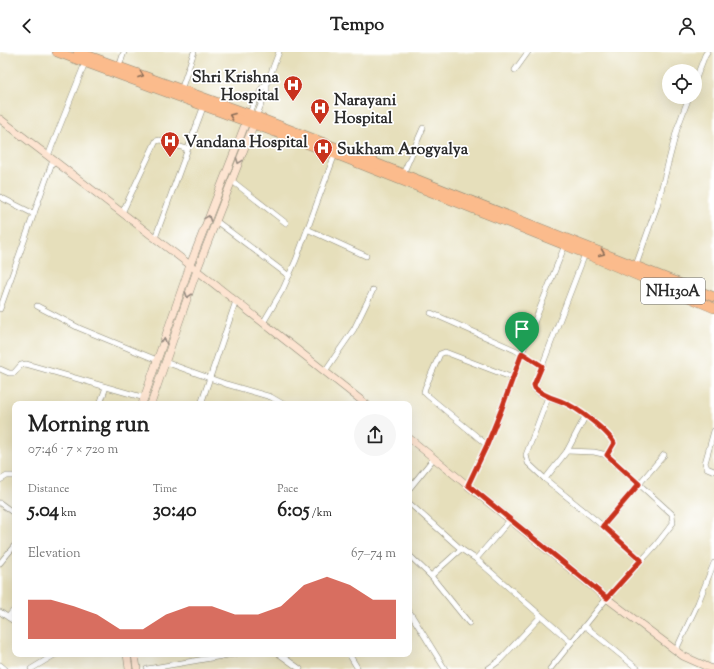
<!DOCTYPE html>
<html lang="en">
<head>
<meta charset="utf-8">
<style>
  body { margin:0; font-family:"Sorts Mill Goudy",serif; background:#f6f6f6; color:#222; height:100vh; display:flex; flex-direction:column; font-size:15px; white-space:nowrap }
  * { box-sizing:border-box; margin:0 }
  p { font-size:13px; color:#767676 }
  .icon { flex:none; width:22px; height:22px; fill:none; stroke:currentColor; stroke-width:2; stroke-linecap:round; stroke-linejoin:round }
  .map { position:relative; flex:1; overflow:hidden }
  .details { position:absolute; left:12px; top:349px; width:400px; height:256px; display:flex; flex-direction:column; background:#fff; border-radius:8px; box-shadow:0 4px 16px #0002 }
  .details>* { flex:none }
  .buttons { position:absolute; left:662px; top:12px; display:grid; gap:8px }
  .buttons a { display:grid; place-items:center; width:40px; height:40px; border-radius:50%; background:#fff; box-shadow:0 4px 16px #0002; font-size:20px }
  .pin { position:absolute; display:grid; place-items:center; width:34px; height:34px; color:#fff; margin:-41px -17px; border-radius:50% 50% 50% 0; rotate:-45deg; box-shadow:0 0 4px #0007 }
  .pin .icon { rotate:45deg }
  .round { display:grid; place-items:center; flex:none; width:42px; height:42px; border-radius:21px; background:#f6f6f6 }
  .headline { display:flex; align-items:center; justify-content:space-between; height:68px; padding:0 16px }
  h1 { font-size:22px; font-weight:700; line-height:30px }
  .figures { display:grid; grid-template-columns:repeat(3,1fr); gap:6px; height:68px; padding:4px 16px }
  .figures div { display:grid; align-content:center }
  .figures b { font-size:20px; font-weight:700 }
  .figures small { font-size:11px; font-weight:400 }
  .figures p { font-size:11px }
  .chart { height:112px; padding:8px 16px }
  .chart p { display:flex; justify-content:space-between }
  .chart svg { width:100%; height:72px; margin-top:4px; fill:#c8321e; opacity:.7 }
  header { display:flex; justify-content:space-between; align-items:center; height:52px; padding:0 16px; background:#fff; font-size:18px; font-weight:700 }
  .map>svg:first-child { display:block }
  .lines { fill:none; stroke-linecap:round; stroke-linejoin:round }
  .street-casing { stroke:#888573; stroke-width:6 }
  .secondary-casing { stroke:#888573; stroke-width:8 }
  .highway-casing { stroke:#888573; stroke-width:10 }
  .street { stroke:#fff; stroke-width:5 }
  .secondary { stroke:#fde4d1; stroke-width:7 }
  .highway { stroke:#fbbb8c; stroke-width:9 }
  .oneway { stroke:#896c57 }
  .oneway2 { stroke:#94887e }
  .route-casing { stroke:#fff; stroke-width:8 }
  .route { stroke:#c8321e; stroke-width:5 }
  .labels { text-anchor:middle; stroke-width:3.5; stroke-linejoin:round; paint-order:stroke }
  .shield { fill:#fff; stroke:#6b6b6b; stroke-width:1 }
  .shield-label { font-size:15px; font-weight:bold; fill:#2b2b2b }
  .poi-label { font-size:16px; font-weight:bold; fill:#2b2b2b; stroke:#fff; text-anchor:start }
</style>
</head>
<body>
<header><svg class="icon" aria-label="back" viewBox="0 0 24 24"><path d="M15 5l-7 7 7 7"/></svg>Tempo<svg class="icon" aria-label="person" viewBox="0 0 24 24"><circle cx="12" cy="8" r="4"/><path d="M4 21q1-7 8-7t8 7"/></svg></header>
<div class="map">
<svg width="714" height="617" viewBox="0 0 714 617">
  <rect width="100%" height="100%" fill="#fff"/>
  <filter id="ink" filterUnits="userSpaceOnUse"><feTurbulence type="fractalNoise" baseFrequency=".025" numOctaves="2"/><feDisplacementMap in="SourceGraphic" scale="8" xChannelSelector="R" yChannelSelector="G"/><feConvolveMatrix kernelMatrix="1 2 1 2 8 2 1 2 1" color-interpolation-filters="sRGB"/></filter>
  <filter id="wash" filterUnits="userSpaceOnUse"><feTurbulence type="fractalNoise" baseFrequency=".012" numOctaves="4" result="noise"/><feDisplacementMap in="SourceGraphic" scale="16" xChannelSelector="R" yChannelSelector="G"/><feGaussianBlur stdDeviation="0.9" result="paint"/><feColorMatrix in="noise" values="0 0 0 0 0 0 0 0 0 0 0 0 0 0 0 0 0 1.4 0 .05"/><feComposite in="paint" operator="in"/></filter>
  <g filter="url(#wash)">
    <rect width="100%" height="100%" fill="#e6dfbb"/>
  </g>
  <g filter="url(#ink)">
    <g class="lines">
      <defs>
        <g id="street">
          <path d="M 119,15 L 124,0"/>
          <path d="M 515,18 L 528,0"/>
          <path d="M 695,29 L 705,3 L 707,0"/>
          <path d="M 181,38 L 194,0"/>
          <path d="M 249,62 L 262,36 L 267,31 L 279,0"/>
          <path d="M 256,65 L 267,38 L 267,31"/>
          <path d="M 48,104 L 85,11"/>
          <path d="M 403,122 L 423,76"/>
          <path d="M 231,128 L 286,171"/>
          <path d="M 0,145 L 34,162"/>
          <path d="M 122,161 L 156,89 L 160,88 L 187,97"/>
          <path d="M 216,169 L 289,224"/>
          <path d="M 307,177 L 366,204"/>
          <path d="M 155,186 L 204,53"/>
          <path d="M 585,202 L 534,335 C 539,345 557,347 567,352 C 579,358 608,379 614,391 L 607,403"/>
          <path d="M 635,216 L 657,154 L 677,77 L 689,45"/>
          <path d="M 37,254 L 79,276 L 157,308"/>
          <path d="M 0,257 L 53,108"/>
          <path d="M 431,261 L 515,298 L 542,314"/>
          <path d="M 263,271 L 283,237 L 296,208 L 335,102"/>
          <path d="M 165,310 L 226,332 L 271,345 L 283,352"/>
          <path d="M 0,317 L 9,321 L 14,321 L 21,313 L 26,312 L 145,346"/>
          <path d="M 325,319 L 354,277 L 373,238"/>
          <path d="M 548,345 L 526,403 L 528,411 L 545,427 L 603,474 L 641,508"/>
          <path d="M 100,352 L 106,335"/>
          <path d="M 201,352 L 236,249"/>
          <path d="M 714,379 L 705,411 L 707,416 L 714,419"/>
          <path d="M 487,393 L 427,343 L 424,340 L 425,336 L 440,302 L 445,300 L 513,326"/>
          <path d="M 545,427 L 567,399 L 585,365"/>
          <path d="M 0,428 L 7,424 L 15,424"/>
          <path d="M 468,433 L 487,393 L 502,356 L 522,301 L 565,193"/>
          <path d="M 409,437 L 434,406"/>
          <path d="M 0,451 L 15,462"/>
          <path d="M 409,451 L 461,497 L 476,507 L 571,590"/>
          <path d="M 603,474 L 664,403"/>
          <path d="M 409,503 L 431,524 L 469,571"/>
          <path d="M 476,507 L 510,468"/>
          <path d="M 0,511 L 15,493"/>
          <path d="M 431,524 L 461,497"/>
          <path d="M 409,559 L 445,617"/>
          <path d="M 0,560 L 15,570"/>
          <path d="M 8,565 L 15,557"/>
          <path d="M 585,574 L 638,617"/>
          <path d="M 676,598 L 698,551 L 714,511"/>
          <path d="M 279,602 L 300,617"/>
          <path d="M 349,602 L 358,617"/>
          <path d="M 0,613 L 5,617"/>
          <path d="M 31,617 L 56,602"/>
          <path d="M 147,617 L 234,602"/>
          <path d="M 488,617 L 499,609 L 541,564"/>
          <path d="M 550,617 L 607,546 L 655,494 L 673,471 L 672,462 L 607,403 L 594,400 L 567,399"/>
        </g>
        <g id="secondary">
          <path d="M 0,67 L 190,213 L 366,352"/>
          <path d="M 142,352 L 190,213 L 248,65"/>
          <path d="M 151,352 L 197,218 L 255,69"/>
          <path d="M 409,386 L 609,548 L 683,604 L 712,617"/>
          <path d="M 127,602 L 129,617"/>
          <path d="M 135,602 L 137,617"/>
        </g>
        <g id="highway">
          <path d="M 57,0 L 335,102 L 565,193 L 714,256"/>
          <path d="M 78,0 L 249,62 L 340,97 L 714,245"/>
        </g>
      </defs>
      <use href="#street" class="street-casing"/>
      <use href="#secondary" class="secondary-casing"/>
      <use href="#highway" class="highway-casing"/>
      <use href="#street" class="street"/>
      <use href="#secondary" class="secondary"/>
      <use href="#highway" class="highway"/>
    </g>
    <defs><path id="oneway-chevron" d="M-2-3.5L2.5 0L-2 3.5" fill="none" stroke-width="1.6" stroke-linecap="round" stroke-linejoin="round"/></defs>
    <g class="oneway">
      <use href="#oneway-chevron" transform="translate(141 23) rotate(20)"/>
      <use href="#oneway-chevron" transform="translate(232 64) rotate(-159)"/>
      <use href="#oneway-chevron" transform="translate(602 201) rotate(22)"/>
    </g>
    <g class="oneway2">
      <use href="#oneway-chevron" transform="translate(239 109) rotate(111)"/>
      <use href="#oneway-chevron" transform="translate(208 166) rotate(-69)"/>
      <use href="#oneway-chevron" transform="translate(188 243) rotate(109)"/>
      <use href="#oneway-chevron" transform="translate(164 289) rotate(-71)"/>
    </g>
  </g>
  <g class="lines" filter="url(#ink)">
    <defs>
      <path id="route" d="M 522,301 L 542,314 L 534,333 L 535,336 C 543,344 553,346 563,350 C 576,355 608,379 614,391 L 607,403 L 639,432 L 603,474 L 641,508 L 607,546 L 468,433 L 487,393 L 502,356 Z"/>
    </defs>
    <use href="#route" class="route-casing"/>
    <use href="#route" class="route"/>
  </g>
  <defs>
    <symbol id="hospital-pin" viewBox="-11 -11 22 30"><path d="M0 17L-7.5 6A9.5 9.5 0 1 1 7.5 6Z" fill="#c8321e" stroke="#fff"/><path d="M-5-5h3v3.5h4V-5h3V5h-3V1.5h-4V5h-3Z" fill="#fff"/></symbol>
  </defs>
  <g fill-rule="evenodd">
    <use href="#hospital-pin" x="282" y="22" width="22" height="30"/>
    <use href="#hospital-pin" x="309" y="45" width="22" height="30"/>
    <use href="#hospital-pin" x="159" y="78" width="22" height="30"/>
    <use href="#hospital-pin" x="312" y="85" width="22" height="30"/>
  </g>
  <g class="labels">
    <rect class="shield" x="641" y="226" width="64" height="26" rx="3"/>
    <g class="shield-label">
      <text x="673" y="244">NH130A</text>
    </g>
    <g class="poi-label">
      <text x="279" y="30" text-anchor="end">Shri Krishna<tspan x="279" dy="18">Hospital</tspan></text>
      <text x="334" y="53">Narayani<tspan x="334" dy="18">Hospital</tspan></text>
      <text x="184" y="95">Vandana Hospital</text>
      <text x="337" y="102">Sukham Arogyalya</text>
    </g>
  </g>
</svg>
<div class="buttons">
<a><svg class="icon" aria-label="locate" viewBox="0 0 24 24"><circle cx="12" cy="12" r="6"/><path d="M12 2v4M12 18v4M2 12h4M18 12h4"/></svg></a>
</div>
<div class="pin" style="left:522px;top:301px;background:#1e9e55"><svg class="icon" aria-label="arrive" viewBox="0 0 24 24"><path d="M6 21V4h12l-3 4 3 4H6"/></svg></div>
<section class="details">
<div class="headline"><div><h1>Morning run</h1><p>07:46 · 7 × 720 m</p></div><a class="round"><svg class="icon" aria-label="share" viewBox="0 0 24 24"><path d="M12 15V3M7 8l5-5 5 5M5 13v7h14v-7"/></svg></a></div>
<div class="figures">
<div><p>Distance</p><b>5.04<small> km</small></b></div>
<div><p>Time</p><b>30:40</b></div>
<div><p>Pace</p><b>6:05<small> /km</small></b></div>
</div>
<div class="chart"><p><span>Elevation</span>67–74 m</p>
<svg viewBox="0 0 160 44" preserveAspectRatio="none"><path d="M0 44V20L10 20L20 24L30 29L40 38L50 38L60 29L70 24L80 24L90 29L100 29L110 24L120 11L130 6L140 11L150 20L160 20V44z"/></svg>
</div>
</section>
</div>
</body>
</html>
